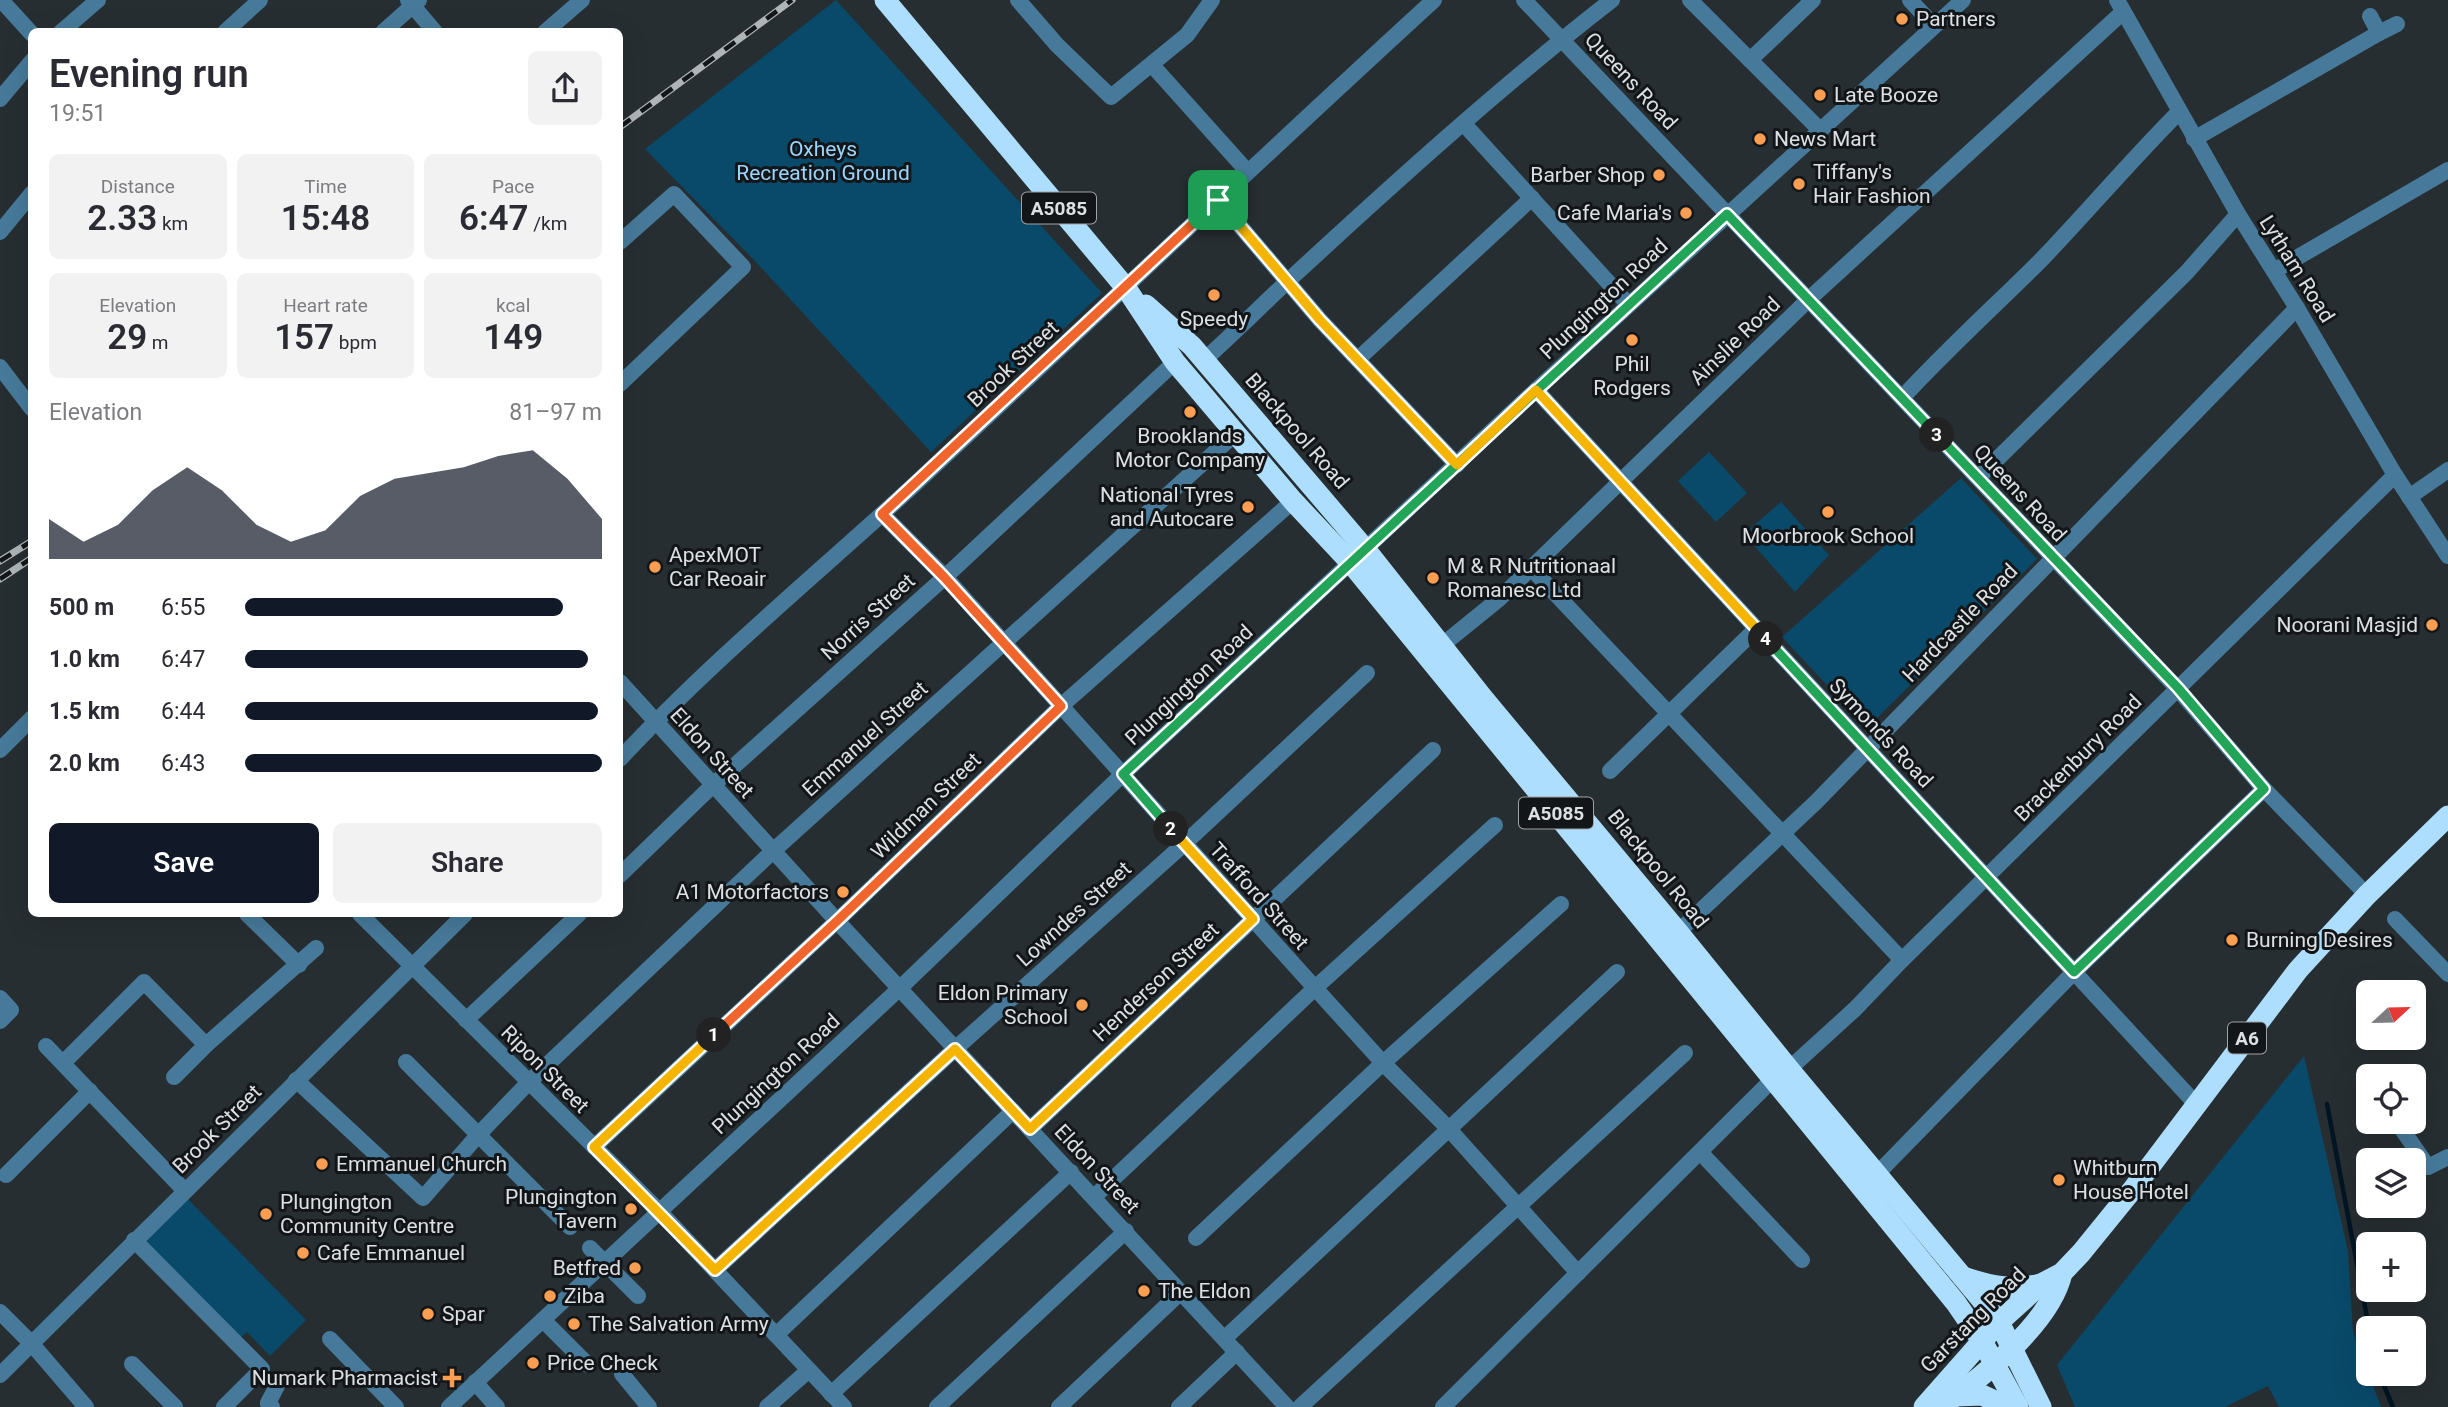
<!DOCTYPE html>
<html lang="en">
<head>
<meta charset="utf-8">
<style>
  body { margin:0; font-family:Roboto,sans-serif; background:#f2f2f3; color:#2b2b33; height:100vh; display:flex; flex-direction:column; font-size:26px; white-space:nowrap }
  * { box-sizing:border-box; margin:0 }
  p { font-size:23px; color:#7c7c81 }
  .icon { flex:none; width:38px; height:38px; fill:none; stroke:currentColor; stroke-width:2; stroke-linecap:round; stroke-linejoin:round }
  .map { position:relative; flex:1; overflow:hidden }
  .panel { position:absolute; left:28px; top:28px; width:595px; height:889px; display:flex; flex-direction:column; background:#fff; border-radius:10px; box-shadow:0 7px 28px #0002 }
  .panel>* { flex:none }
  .needle { width:46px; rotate:68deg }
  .controls { position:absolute; left:2356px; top:980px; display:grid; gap:14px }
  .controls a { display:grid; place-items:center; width:70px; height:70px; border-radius:10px; background:#fff; box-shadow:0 7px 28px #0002; font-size:35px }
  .pin { position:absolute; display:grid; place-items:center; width:60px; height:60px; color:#fff; margin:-30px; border-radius:14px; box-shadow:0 4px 10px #0006 }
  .km { position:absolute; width:35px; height:35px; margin:-18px; border-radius:50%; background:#222; color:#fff; font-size:19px; line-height:35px; text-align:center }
  .round { display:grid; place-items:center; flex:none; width:74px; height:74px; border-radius:10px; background:#f2f2f3 }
  .overview { display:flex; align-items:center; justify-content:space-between; height:119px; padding:0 21px }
  h1 { font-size:38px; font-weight:600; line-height:52px }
  .metrics { display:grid; grid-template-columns:repeat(3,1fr); gap:10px; height:119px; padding:7px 21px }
  .metrics div { display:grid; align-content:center; border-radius:10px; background:#f2f2f3; text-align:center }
  .metrics b { font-size:35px; font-weight:600 }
  .metrics small { font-size:19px; font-weight:400 }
  .metrics p { font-size:19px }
  .chart { height:196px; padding:14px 21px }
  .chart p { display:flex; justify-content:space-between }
  .chart svg { width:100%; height:126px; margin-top:7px; fill:#111827; opacity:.7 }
  .cta { display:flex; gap:14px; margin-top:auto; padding:14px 21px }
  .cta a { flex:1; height:80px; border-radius:10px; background:#111827; color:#fff; font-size:28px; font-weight:600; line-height:80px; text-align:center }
  .cta a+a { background:#f2f2f3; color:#2b2b33 }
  ul { padding:0 21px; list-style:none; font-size:23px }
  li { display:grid; grid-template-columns:112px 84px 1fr; align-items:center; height:52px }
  li i { height:18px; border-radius:9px; background:#111827 }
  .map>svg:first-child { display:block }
  .green { fill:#094a6a }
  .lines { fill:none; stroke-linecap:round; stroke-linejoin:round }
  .stream { stroke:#001523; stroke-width:4.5 }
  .minor { stroke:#477a9a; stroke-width:16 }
  .highway { stroke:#aedefd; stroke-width:21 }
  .rail-casing { stroke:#afb4b7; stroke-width:7 }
  .rail { stroke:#131618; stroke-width:4.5; stroke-dasharray:13; stroke-linecap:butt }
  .split-1-casing { stroke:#fff; stroke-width:14 }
  .split-2-casing { stroke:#fff; stroke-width:14 }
  .split-3-casing { stroke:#fff; stroke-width:14 }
  .split-4-casing { stroke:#fff; stroke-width:14 }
  .split-5-casing { stroke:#fff; stroke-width:14 }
  .split-1 { stroke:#f0652b; stroke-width:9 }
  .split-2 { stroke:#f5b400; stroke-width:9 }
  .split-3 { stroke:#22a559; stroke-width:9 }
  .split-4 { stroke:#22a559; stroke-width:9 }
  .split-5 { stroke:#f5b400; stroke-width:9 }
  .poi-dot { fill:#fb9e52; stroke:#131618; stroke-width:2.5 }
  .labels { text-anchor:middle; stroke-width:6; stroke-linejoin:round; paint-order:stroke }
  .shield { fill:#131618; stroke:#a0a3a6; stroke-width:2 }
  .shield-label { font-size:19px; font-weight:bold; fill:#dce0e3 }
  .poi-label { font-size:21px; fill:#dce0e3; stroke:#131618; text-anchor:start }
  .street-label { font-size:21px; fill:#dce0e3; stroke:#131618 }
  .park-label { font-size:21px; fill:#9ad5fc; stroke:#131618 }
</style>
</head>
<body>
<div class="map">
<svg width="2448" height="1407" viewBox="0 0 2448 1407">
  <rect width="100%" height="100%" fill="#272e32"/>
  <g class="green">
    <path d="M 836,0 L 1102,293 L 931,452 L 755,261 L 645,149 Z"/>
    <path d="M 1709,452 L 1747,493 L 1716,522 L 1678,481 Z"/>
    <path d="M 1961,478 L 2037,559 L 1867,728 L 1782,637 Z"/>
    <path d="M 1781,502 L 1829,555 L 1795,592 L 1744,534 Z"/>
    <path d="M 2304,1056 L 2348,1251 L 2353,1332 L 2381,1407 L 2279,1407 L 2268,1386 L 2225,1407 L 2075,1407 L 2057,1365 Z"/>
    <path d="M 184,1195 L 306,1320 L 270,1356 L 247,1332 L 237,1340 L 139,1240 Z"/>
  </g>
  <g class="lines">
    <g class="stream">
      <path d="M 2327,1104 L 2369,1328"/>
      <path d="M 2379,1374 L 2393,1407"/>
    </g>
    <g class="minor">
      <path d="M 1,0 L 32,34"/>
      <path d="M 408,0 L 435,32"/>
      <path d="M 1018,0 L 1057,45 L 1111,97 L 1187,35 L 1212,0"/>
      <path d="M 1524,0 L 2177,688 L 2264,789 L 2367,895"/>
      <path d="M 1690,0 L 1820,130"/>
      <path d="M 1910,0 L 1934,26"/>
      <path d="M 2117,0 L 2238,214 L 2297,308 L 2395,475 L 2448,556"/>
      <path d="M 2370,16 L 2379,33 L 2397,24"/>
      <path d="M 61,32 L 98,0"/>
      <path d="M 225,32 L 260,0"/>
      <path d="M 383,32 L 419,0"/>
      <path d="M 545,32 L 582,0"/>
      <path d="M 1750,60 L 1813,0"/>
      <path d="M 1152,65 L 1247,171"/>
      <path d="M 0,99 L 32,61"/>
      <path d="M 1464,124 L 1628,304"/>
      <path d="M 2194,139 L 2379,33"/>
      <path d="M 1218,200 L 1320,320 L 1457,465"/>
      <path d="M 0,232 L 32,193"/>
      <path d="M 620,242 L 674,194 L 743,267 L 620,384"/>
      <path d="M 2274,271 L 2448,170"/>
      <path d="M 1358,359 L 1532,198"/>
      <path d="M 1204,360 C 1233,334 1261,306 1289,280 C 1394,183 1500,87 1612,0"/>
      <path d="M 0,367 L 32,409"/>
      <path d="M 1536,390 L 2196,1104"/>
      <path d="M 1902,398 C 1947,349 1996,305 2043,258 C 2089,210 2132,159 2179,112"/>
      <path d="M 1978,478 L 2187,272 L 2238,214"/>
      <path d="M 2409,497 L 2448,470"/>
      <path d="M 882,514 L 945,577 L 1315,988 L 1383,1063 L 1448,1128 L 1578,1273"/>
      <path d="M 1531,568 L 1902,960"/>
      <path d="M 1441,646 L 1499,599 L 1808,300 L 2123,12"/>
      <path d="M 620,682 L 837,921 L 1287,1407"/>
      <path d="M 0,750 L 32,718"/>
      <path d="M 620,759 C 711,661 816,575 914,485 C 1088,323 1259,160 1434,0"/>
      <path d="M 1610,771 L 1756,629"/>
      <path d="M 620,875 L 713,785 L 945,577 L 1175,362"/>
      <path d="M 247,914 L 299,965"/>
      <path d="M 360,914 L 659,1211 L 844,1407"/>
      <path d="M 2395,919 L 2448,974"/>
      <path d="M 1678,932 L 1816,802 L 2297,308"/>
      <path d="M 0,998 L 11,1010 L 0,1021"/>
      <path d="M 466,1020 L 579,914"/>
      <path d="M 46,1046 L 185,1191"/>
      <path d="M 406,1062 L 570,1227"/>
      <path d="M 63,1063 L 144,982 L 206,1045 L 316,948"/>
      <path d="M 1789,1069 L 1855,1009 L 1902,960 L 2395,475"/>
      <path d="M 174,1077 L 206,1045"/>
      <path d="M 296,1080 L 423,1198 L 479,1134 L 529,1082 L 773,851 L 1235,434"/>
      <path d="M 2397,1122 L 2428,1167 L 2448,1157"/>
      <path d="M 1030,1129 L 1433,750"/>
      <path d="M 594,1147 L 837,921 L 1061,706 L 1293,501"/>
      <path d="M 1700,1152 L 1802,1260"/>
      <path d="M 1877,1174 L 2074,972 L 2264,789"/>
      <path d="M 6,1175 L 90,1091"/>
      <path d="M 1094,1197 L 1315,988 L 1495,825"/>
      <path d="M 1196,1238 L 1383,1063 L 1561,904"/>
      <path d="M 134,1240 L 262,1369 L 224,1407"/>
      <path d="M 590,1248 L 638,1296"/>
      <path d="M 715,1270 L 955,1049 L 1184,844 L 1367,673"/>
      <path d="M 0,1312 L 31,1343 L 86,1407"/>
      <path d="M 543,1320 L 588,1365"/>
      <path d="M 776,1335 L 1013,1111"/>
      <path d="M 1225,1338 L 1617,972"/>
      <path d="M 330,1339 L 396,1407"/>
      <path d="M 132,1364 L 175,1407"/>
      <path d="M 622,1374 L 649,1407"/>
      <path d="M 0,1375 L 465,914"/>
      <path d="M 475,1382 L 497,1407"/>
      <path d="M 831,1394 L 1071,1172"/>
      <path d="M 272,1407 L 268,1403 L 277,1386"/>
      <path d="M 449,1407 L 900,988 L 1123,774 L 1536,390 L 1963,0"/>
      <path d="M 767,1407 L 809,1370"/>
      <path d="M 937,1407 L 1126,1231"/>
      <path d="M 1059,1407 L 1181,1292"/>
      <path d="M 1179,1407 L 1237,1352"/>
      <path d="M 1300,1407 L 1685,1053"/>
      <path d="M 1443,1407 L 1773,1079"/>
    </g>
    <g class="highway">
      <path d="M 885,0 L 1126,288 L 1175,362 L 1293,501 L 1351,563 L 1956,1303 L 1982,1341 L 2018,1407"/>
      <path d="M 1146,305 L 1192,346 L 1366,550 L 1483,698 L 1678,932 L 1789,1069 L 1981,1299 L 1999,1322 L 2041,1407"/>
      <path d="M 1963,1277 C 1990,1286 2012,1291 2041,1284"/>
      <path d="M 1955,1396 L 1982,1395 L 2008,1407"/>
      <path d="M 1924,1407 L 1999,1322 L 2041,1284 L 2062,1273 L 2081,1253 L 2133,1189 L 2298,970 L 2367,895 L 2448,816"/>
      <path d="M 1940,1407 C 1981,1378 2051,1323 2062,1273"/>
    </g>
    <defs>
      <g id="rail">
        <path d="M 620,127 L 792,0"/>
        <path d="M 0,561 L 32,541"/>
        <path d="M 0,579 L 32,558"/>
      </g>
    </defs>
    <use href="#rail" class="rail-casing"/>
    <use href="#rail" class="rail"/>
  </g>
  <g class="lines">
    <defs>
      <path id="split-1" d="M 714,1035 L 837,921 L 1061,706 L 944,577 L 882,514 L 1218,200"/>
      <path id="split-2" d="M 714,1035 L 594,1147 L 715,1270 L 955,1049 L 1030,1129 L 1253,919 L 1171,829"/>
      <path id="split-3" d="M 1171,829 L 1123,774 L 1727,214 L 1937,435"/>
      <path id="split-4" d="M 1766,639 L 2074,972 L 2264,789 L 2178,688 L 1937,435"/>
      <path id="split-5" d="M 1218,200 L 1320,320 L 1457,465 L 1536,390 L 1766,639"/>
    </defs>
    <use href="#split-1" class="split-1-casing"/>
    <use href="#split-2" class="split-2-casing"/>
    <use href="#split-3" class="split-3-casing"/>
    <use href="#split-4" class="split-4-casing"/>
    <use href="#split-5" class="split-5-casing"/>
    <use href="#split-1" class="split-1"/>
    <use href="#split-2" class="split-2"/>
    <use href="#split-3" class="split-3"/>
    <use href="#split-4" class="split-4"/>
    <use href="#split-5" class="split-5"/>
  </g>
  <g class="poi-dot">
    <circle cx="1902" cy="19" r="7"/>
    <circle cx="1820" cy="95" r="7"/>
    <circle cx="1760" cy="139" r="7"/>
    <circle cx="1659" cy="175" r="7"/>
    <circle cx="1799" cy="184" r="7"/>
    <circle cx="1686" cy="213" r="7"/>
    <circle cx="1214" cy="295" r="7"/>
    <circle cx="1632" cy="340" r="7"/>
    <circle cx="1190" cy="412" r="7"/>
    <circle cx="1248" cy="507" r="7"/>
    <circle cx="1828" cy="512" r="7"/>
    <circle cx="655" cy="567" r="7"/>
    <circle cx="1433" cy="578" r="7"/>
    <circle cx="2432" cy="625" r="7"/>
    <circle cx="843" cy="892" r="7"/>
    <circle cx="2232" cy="940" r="7"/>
    <circle cx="1082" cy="1005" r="7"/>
    <circle cx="322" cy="1164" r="7"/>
    <circle cx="2059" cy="1180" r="7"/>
    <circle cx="631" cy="1209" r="7"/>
    <circle cx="266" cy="1214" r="7"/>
    <circle cx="303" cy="1253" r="7"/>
    <circle cx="635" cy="1268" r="7"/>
    <circle cx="1144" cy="1291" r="7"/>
    <circle cx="550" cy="1296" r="7"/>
    <circle cx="428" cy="1314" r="7"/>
    <circle cx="574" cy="1324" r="7"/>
    <circle cx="533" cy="1363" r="7"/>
    <path d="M448.5 1367.5h7v7h7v7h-7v7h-7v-7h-7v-7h7z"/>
  </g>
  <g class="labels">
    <g class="shield">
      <rect x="1022" y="192.5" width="74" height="31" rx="5"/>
      <rect x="1519" y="797.5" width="74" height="31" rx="5"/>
      <rect x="2228" y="1022.5" width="38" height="31" rx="5"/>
    </g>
    <g class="shield-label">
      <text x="1059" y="215">A5085</text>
      <text x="1556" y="820">A5085</text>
      <text x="2247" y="1045">A6</text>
    </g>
    <g class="poi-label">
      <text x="1916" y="26">Partners</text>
      <text x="1834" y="102">Late Booze</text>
      <text x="1774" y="146">News Mart</text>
      <text x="1813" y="179">Tiffany's<tspan x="1813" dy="24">Hair Fashion</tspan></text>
      <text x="1645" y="182" text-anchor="end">Barber Shop</text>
      <text x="1672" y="220" text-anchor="end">Cafe Maria's</text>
      <text x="1214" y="326" text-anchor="middle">Speedy</text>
      <text x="1632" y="371" text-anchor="middle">Phil<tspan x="1632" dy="24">Rodgers</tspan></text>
      <text x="1190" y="443" text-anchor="middle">Brooklands<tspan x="1190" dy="24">Motor Company</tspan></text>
      <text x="1234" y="502" text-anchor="end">National Tyres<tspan x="1234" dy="24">and Autocare</tspan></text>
      <text x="1828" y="543" text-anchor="middle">Moorbrook School</text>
      <text x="669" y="562">ApexMOT<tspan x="669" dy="24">Car Reoair</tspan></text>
      <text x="1447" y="573">M &amp; R Nutritionaal<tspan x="1447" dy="24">Romanesc Ltd</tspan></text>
      <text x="2418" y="632" text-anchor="end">Noorani Masjid</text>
      <text x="829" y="899" text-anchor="end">A1 Motorfactors</text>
      <text x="2246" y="947">Burning Desires</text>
      <text x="1068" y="1000" text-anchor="end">Eldon Primary<tspan x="1068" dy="24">School</tspan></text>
      <text x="336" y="1171">Emmanuel Church</text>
      <text x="2073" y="1175">Whitburn<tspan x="2073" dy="24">House Hotel</tspan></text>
      <text x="617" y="1204" text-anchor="end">Plungington<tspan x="617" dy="24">Tavern</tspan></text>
      <text x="280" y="1209">Plungington<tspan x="280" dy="24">Community Centre</tspan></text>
      <text x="317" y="1260">Cafe Emmanuel</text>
      <text x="621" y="1275" text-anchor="end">Betfred</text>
      <text x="1158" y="1298">The Eldon</text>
      <text x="564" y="1303">Ziba</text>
      <text x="442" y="1321">Spar</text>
      <text x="588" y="1331">The Salvation Army</text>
      <text x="547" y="1370">Price Check</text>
      <text x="438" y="1385" text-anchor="end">Numark Pharmacist</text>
    </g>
    <g class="street-label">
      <text transform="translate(1631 81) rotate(47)" y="7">Queens Road</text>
      <text transform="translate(2297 269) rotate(58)" y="7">Lytham Road</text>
      <text transform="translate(1604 299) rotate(-43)" y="7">Plungington Road</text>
      <text transform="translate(1735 341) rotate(-44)" y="7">Ainslie Road</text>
      <text transform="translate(1013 364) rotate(-43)" y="7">Brook Street</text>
      <text transform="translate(1297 431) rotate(49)" y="7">Blackpool Road</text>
      <text transform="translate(2020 493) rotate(47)" y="7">Queens Road</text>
      <text transform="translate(868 617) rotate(-42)" y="7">Norris Street</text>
      <text transform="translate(1960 623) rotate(-46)" y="7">Hardcastle Road</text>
      <text transform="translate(1189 685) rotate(-43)" y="7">Plungington Road</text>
      <text transform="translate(1881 733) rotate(47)" y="7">Symonds Road</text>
      <text transform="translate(865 739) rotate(-42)" y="7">Emmanuel Street</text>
      <text transform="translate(712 753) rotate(48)" y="7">Eldon Street</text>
      <text transform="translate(2078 758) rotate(-45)" y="7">Brackenbury Road</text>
      <text transform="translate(926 806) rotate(-44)" y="7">Wildman Street</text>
      <text transform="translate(1658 869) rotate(51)" y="7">Blackpool Road</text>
      <text transform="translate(1259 896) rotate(48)" y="7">Trafford Street</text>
      <text transform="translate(1074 914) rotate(-42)" y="7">Lowndes Street</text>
      <text transform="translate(1156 982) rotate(-43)" y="7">Henderson Street</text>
      <text transform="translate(545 1069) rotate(45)" y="7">Ripon Street</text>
      <text transform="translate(776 1074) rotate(-43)" y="7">Plungington Road</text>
      <text transform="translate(217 1129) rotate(-45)" y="7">Brook Street</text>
      <text transform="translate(1097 1169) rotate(47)" y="7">Eldon Street</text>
      <text transform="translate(1973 1320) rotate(-45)" y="7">Garstang Road</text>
    </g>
    <g class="park-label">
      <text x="823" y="156">Oxheys<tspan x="823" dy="24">Recreation Ground</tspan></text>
    </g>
  </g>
</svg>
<div class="controls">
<a><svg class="needle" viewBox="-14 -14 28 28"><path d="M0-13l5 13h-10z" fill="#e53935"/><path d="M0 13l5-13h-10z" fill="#7c7c81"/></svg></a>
<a><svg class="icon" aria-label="locate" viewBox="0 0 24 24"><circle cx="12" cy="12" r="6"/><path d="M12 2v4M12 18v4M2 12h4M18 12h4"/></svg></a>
<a><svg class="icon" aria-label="layers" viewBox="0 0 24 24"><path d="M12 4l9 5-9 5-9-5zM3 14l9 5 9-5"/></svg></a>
<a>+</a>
<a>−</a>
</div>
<div class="pin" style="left:1218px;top:200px;background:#1e9e55"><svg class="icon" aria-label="arrive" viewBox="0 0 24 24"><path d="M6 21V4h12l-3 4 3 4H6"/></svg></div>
<b class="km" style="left:714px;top:1035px">1</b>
<b class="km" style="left:1171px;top:829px">2</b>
<b class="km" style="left:1937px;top:435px">3</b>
<b class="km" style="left:1766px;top:639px">4</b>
<section class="panel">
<div class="overview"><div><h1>Evening run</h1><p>19:51</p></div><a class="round"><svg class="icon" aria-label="share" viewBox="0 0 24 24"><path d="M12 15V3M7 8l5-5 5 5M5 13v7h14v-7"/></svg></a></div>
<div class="metrics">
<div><p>Distance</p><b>2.33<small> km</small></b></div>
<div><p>Time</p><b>15:48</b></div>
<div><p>Pace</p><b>6:47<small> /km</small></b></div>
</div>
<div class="metrics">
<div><p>Elevation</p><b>29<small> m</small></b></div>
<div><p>Heart rate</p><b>157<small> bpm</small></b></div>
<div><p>kcal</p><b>149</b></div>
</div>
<div class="chart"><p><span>Elevation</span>81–97 m</p>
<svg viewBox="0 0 160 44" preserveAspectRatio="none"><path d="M0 44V30L10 38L20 32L30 20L40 12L50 20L60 32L70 38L80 34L90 22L100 16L110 14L120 12L130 8L140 6L150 16L160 30V44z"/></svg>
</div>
<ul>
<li><b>500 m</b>6:55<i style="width:89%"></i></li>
<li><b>1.0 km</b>6:47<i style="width:96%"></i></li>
<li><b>1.5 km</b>6:44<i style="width:99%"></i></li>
<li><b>2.0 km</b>6:43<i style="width:100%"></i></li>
</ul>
<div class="cta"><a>Save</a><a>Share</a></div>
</section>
</div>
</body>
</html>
